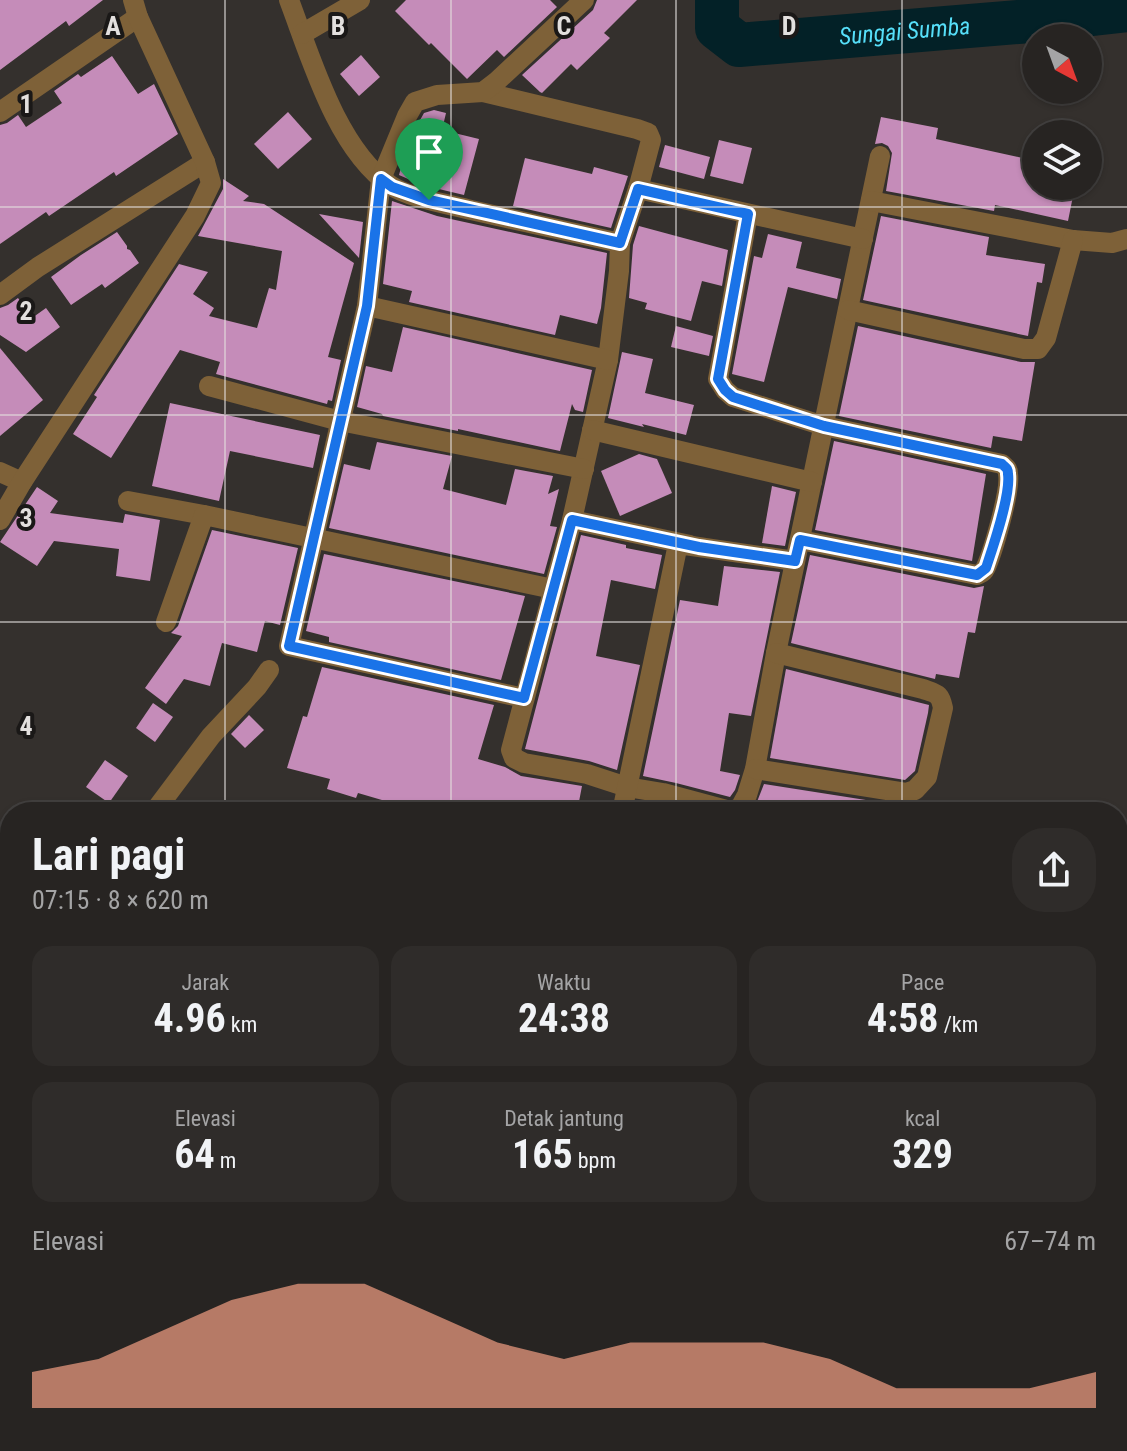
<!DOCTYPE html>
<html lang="id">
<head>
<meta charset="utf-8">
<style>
  body { margin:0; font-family:"Roboto Condensed",sans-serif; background:#2f2c2a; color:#f1f3f6; height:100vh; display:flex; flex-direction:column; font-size:30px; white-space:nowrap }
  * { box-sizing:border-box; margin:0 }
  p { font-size:26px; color:#a4a4a5 }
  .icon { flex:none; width:44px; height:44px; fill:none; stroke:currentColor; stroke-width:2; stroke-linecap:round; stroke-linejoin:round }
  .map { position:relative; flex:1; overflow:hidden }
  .drawer { position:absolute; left:0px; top:802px; width:1128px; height:650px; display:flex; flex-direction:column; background:#272422; border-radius:32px 32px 0 0; box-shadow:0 2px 6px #0004,0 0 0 2px #434140 }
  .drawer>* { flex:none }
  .needle { width:52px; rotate:139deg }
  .fabs { position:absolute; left:1022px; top:24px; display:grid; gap:16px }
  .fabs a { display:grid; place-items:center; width:80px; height:80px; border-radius:50%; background:#272422; box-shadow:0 2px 6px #0004,0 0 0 2px #434140; font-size:40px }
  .pin { position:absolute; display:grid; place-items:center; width:68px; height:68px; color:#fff; margin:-82px -34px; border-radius:50% 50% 50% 0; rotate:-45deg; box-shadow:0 0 8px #0007 }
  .pin .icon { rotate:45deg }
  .round { display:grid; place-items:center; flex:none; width:84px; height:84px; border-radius:32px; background:#2f2c2a }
  .summary { display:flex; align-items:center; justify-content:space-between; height:136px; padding:0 32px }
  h1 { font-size:44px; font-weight:700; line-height:60px }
  .stats { display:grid; grid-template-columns:repeat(3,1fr); gap:12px; height:136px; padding:8px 32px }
  .stats div { display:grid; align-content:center; border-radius:20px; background:#2f2c2a; text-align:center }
  .stats b { font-size:40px; font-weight:700 }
  .stats small { font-size:22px; font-weight:400 }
  .stats p { font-size:22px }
  .chart { height:224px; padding:16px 32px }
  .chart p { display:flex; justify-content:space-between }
  .chart svg { width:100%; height:144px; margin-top:8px; fill:#f39f83; opacity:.7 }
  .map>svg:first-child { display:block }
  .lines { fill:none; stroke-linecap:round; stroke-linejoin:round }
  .river { stroke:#032127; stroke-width:44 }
  .building { fill:#c58cb9 }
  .minor { stroke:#7e6138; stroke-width:20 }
  .route-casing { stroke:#fff; stroke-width:16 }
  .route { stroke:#1a73e8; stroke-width:10 }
  .grid { fill:none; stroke:#e3e0de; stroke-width:2; stroke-opacity:0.55 }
  .labels { text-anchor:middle; stroke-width:8; stroke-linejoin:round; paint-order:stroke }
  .water-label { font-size:24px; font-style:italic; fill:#56dff9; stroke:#1a1817 }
  .grid-label { font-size:26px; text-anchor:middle; font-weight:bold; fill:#e3e0de; stroke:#1a1817; stroke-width:8; stroke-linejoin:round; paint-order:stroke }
</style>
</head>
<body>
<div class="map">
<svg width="1127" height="1451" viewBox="0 0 1127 1451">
  <rect width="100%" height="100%" fill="#34302d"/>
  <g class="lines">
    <path class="river" id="s1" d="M 717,0 L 717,28 L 739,45 L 1030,21 L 1127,10"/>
  </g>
  <g class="building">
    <path d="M 0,0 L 103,0 L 69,26 L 66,21 L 0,70 Z"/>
    <path d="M 406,0 L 550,0 L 557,7 L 504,57 L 497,50 L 467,79 L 431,43 L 429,45 L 395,11 Z"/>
    <path d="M 597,0 L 637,0 L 604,33 L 610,38 L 577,70 L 571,64 L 542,93 L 540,92 L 522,75 L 593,10 Z"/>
    <path d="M 361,55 L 380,77 L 359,96 L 340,74 Z"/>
    <path d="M 112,56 L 138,94 L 154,84 L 178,134 L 116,176 L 114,172 L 49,216 L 46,212 L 0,244 L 0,125 L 7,123 L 18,115 L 26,127 L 62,103 L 54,91 L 78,74 L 81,77 Z"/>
    <path d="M 434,110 L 446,113 L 442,130 L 479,139 L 464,195 L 422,185 L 399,175 L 403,160 L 419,122 L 424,113 Z"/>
    <path d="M 288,112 L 312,139 L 278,169 L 254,144 Z"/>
    <path d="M 881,117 L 938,128 L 936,139 L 1036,161 L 1031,186 L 1075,186 L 1068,221 L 995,205 L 994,211 L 886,191 L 892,153 L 888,146 L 882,143 L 875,144 Z"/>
    <path d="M 719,140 L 752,148 L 743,184 L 710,176 Z"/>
    <path d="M 665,145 L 710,157 L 704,179 L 659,167 Z"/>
    <path d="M 525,158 L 592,174 L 594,167 L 628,176 L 611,228 L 513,206 Z"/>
    <path d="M 223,179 L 249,196 L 243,201 L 264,204 L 354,263 L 328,357 L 341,360 L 332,401 L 328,400 L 327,404 L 216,374 L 220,362 L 180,350 L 111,458 L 73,434 L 97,397 L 94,395 L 179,264 L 208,272 L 193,294 L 214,308 L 209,316 L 257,328 L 269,288 L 276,290 L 282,251 L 198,236 L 223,189 Z"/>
    <path d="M 392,201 L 437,216 L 607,253 L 601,308 L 597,324 L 560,315 L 555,335 L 409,302 L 412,291 L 383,284 Z"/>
    <path d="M 319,214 L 363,222 L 359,258 Z"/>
    <path d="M 881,216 L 989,237 L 986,255 L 1045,264 L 1042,283 L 1037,282 L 1028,336 L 863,300 Z"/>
    <path d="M 639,226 L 728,250 L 722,286 L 702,281 L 691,321 L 645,309 L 647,303 L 629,298 L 633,245 Z"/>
    <path d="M 117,232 L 127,246 L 127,249 L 130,250 L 139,263 L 105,288 L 102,284 L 71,305 L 51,277 L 81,255 Z"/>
    <path d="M 768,234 L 802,242 L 796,268 L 841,279 L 837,299 L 788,287 L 764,382 L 732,374 L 754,256 L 762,258 Z"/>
    <path d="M 18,298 L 32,318 L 46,308 L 60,327 L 26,352 L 0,335 L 0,308 L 8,305 Z"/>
    <path d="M 676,326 L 713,336 L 709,356 L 671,347 Z"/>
    <path d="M 858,326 L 1021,362 L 1035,362 L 1022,441 L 993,436 L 991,448 L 839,416 Z"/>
    <path d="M 403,327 L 592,370 L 583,412 L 575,410 L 572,404 L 560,451 L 458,429 L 458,431 L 383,416 L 382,414 L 357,407 L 366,366 L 392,372 Z"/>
    <path d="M 0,348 L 43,400 L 0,436 Z"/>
    <path d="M 622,352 L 653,359 L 645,393 L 694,405 L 686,435 L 642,424 L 644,427 L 608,418 Z"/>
    <path d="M 170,403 L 320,435 L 313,468 L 230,451 L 219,501 L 152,486 Z"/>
    <path d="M 834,441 L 986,474 L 972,561 L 815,530 Z"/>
    <path d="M 377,442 L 452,456 L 443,489 L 506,505 L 515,469 L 553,476 L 548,494 L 559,489 L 550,526 L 557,527 L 544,574 L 329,528 L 344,464 L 370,470 Z"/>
    <path d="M 639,454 L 657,459 L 672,493 L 620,516 L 601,471 Z"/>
    <path d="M 772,486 L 796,492 L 785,546 L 762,543 Z"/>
    <path d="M 37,487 L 58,501 L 50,513 L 123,523 L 125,514 L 160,520 L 150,581 L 116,576 L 119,549 L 54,541 L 37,566 L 0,542 Z"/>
    <path d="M 212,530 L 298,548 L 280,625 L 265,621 L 257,652 L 222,643 L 210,686 L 184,679 L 166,704 L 145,688 L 182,636 L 171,633 L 178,626 Z"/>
    <path d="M 581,535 L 626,545 L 626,548 L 662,555 L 655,589 L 611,580 L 596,656 L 640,665 L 617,770 L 589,761 L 525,749 Z"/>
    <path d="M 324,554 L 525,596 L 501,680 L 329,642 L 329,637 L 306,631 Z"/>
    <path d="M 810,555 L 974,588 L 984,586 L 975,633 L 968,632 L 959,678 L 936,674 L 935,679 L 791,643 Z"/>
    <path d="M 724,566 L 780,572 L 751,716 L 729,713 L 720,771 L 740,775 L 735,790 L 730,797 L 676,783 L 643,776 L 680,600 L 718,606 Z"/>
    <path d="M 322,667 L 494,705 L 478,759 L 505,767 L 521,776 L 582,786 L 577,812 L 437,812 L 417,807 L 416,810 L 358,793 L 356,798 L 327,789 L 330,779 L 287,768 L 303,716 L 307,717 Z"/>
    <path d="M 786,669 L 929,705 L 928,713 L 915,771 L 905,780 L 770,758 Z"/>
    <path d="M 153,703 L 173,717 L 155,742 L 136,728 Z"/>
    <path d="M 249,715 L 264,730 L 245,748 L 231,734 Z"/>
    <path d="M 105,760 L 128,776 L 109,803 L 86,787 Z"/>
    <path d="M 764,784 L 904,806 L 911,805 L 910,812 L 753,812 Z"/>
  </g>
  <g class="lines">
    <g class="minor">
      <path d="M 289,0 C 311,58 337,149 390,185 C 409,198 448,204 471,210 C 521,221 570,232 620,243"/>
      <path d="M 302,34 L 360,0"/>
      <path d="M 483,92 L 637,129 L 648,133 L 651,140 L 638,189 L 620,243 L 619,271 L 608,360 L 572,520 L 511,750 L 514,758 L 524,763 L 587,774 L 627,787 L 663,793 L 730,811 L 740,808 L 747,795 L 755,769 L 776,653 L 880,156"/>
      <path d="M 0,112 L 138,17"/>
      <path d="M 638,189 L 863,239"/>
      <path d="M 871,201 L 1073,240 L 1112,243 L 1127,239"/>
      <path d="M 748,214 L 718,379 L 725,390 L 733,397 L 824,426 L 1002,464 C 1006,468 1008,468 1008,474 C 1011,490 993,551 986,567 C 983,573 983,572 977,575 L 800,540"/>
      <path d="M 0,295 L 38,267 L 205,162"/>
      <path d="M 367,306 L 608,360"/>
      <path d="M 848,310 L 1024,349 L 1038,349 L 1046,338 L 1073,240"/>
      <path d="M 209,386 L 340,421 L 584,469"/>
      <path d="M 592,430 L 812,482"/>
      <path d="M 0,472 L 22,482"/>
      <path d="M 128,501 L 204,515"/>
      <path d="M 0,520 L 22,482 L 195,216 L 211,183 L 205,162 L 138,17 L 133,0"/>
      <path d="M 572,520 L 690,545"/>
      <path d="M 166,622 L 204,515 L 553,589"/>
      <path d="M 524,698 L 289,646 L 367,306 L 381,179 L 407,116 L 415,102 L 437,95 L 483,92 L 496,82 L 584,0"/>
      <path d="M 755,769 L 906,793 L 915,790 L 927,777 L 943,708 C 940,693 937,694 923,689 L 776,653"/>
      <path d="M 154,812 L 211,736 L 257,687 L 269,670"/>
      <path d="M 622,812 L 678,544 L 795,561"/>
      <path d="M 1118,971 L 1127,973"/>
      <path d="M 0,1019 L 10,1006"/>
      <path d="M 1120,1102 L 1127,1084"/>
      <path d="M 1118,1235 L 1127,1238"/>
      <path d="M 637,1442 L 641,1451"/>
      <path d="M 421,1451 L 421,1442"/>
    </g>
  </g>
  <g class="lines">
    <defs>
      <path id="route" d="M 381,179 L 392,187 L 429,200 L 620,243 L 638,189 L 748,214 L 718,379 L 725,390 L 733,397 L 824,426 L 1002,464 C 1006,468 1008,468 1008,474 C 1011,495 993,547 986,568 L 977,575 L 800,540 L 795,561 L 699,547 L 572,520 L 524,698 L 289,646 L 367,306 Z"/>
    </defs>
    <use href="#route" class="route-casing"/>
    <use href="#route" class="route"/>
  </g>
  <path class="grid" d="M 225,0 L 225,812M 451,0 L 451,812M 676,0 L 676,812M 902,0 L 902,812M 0,207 L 1127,207M 0,415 L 1127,415M 0,622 L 1127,622M 0,829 L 10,829M 1118,829 L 1127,829M 0,1036 L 10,1036M 1118,1036 L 1127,1036M 0,1244 L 10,1244M 1118,1244 L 1127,1244M 225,1442 L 225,1451M 451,1442 L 451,1451M 676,1442 L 676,1451M 902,1442 L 902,1451"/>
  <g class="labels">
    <g class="water-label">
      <text dy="8" stroke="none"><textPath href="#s1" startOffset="222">Sungai Sumba</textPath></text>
    </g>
  </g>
  <g class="grid-label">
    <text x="113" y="35">A</text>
    <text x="338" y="35">B</text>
    <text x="564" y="35">C</text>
    <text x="789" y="35">D</text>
    <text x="26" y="113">1</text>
    <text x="26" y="320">2</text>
    <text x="26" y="527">3</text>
    <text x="26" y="735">4</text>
  </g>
</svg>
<div class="fabs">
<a><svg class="needle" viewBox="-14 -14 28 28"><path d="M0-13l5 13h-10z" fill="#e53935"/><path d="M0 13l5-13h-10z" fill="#a4a4a5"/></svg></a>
<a><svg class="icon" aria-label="layers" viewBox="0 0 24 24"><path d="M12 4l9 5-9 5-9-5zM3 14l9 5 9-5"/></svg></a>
</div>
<div class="pin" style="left:429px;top:200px;background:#1e9e55"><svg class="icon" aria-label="arrive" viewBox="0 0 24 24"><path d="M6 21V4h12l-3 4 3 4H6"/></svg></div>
<section class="drawer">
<div class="summary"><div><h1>Lari pagi</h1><p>07:15 · 8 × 620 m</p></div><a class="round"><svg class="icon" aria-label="share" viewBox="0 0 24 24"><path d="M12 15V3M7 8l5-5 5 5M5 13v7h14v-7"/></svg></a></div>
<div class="stats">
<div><p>Jarak</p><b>4.96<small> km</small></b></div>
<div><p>Waktu</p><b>24:38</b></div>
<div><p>Pace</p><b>4:58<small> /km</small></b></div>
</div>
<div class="stats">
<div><p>Elevasi</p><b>64<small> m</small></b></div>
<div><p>Detak jantung</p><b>165<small> bpm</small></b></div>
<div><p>kcal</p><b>329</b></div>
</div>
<div class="chart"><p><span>Elevasi</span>67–74 m</p>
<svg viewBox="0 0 160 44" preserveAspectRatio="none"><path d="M0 44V33L10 29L20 20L30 11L40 6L50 6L60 15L70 24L80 29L90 24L100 24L110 24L120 29L130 38L140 38L150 38L160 33V44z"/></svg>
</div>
</section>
</div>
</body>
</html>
